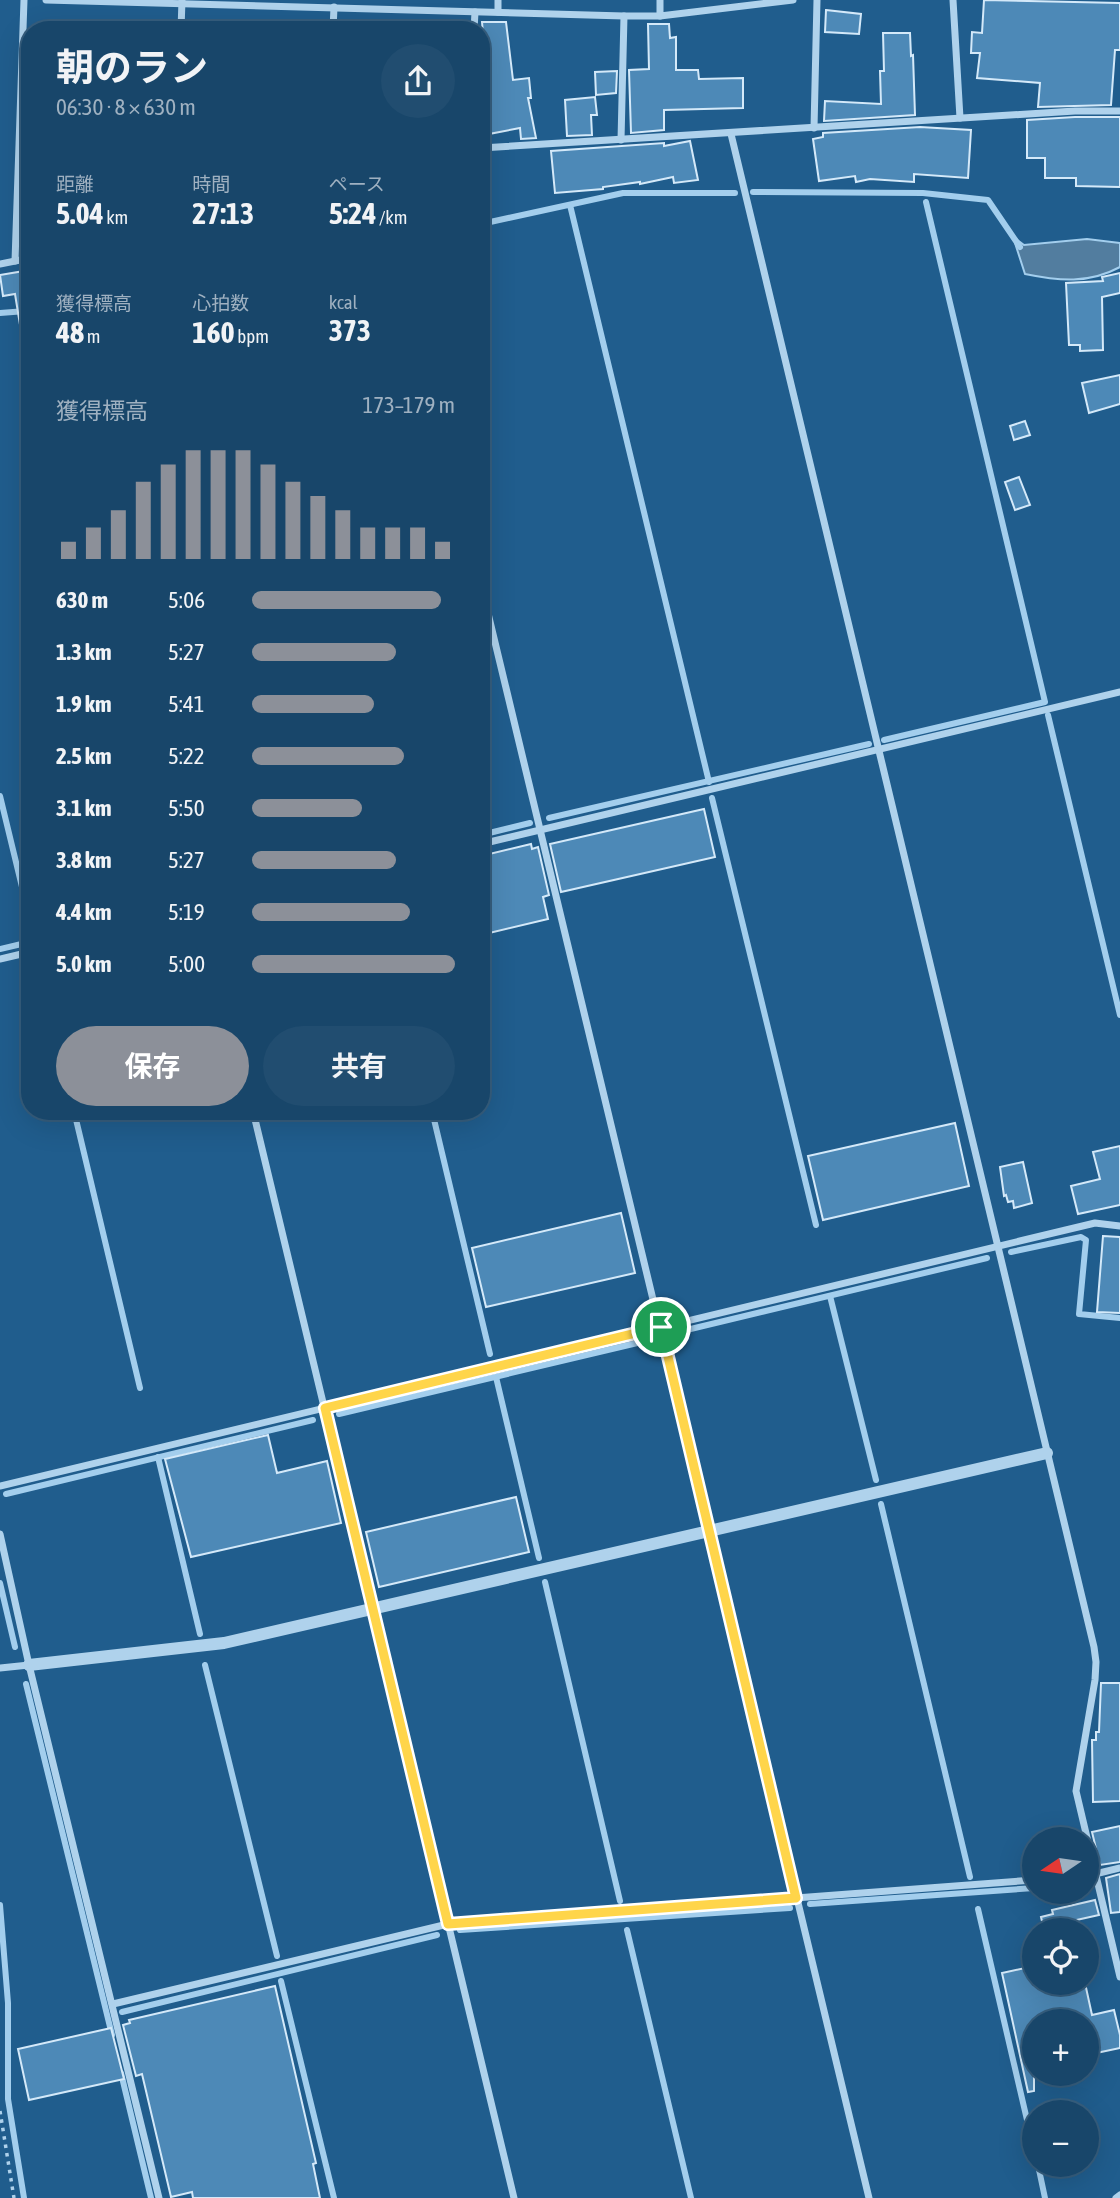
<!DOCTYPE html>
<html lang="ja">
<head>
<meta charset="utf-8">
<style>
  body { margin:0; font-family:"Asap Condensed","Noto Sans JP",sans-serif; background:#214d70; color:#f1f3f6; height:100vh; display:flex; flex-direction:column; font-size:26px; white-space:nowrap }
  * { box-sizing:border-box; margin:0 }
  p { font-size:23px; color:#9fb1c1 }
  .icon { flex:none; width:38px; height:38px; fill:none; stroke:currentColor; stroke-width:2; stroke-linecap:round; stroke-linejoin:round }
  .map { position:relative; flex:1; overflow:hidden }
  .panel { position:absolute; left:21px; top:21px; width:469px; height:1099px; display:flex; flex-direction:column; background:#18466a; border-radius:28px; box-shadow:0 7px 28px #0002,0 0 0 2px #365e7e }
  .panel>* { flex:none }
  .needle { width:46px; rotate:257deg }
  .buttons { position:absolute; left:1022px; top:1827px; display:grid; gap:14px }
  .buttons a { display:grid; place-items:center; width:77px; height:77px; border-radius:50%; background:#18466a; box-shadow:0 7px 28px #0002,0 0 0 2px #365e7e; font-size:35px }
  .pin { position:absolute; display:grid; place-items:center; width:60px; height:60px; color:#fff; margin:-30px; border:4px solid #fff; border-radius:50%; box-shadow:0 2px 7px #0007 }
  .round { display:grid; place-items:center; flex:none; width:74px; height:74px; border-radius:37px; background:#214d70 }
  .head { display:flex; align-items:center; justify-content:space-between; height:119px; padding:0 35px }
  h1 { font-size:38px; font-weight:700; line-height:52px }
  .stats { display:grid; grid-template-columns:repeat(3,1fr); gap:10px; height:119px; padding:7px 35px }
  .stats div { display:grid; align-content:center }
  .stats b { font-size:30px; font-weight:700 }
  .stats small { font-size:19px; font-weight:400 }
  .stats p { font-size:19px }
  .chart { height:196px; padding:14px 35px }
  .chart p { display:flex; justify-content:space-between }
  .chart svg { width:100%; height:126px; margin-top:7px; stroke:#8c9099; stroke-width:6 }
  .button { display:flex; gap:14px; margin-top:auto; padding:14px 35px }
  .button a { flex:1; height:80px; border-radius:42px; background:#8c9099; color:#fff; font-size:28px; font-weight:700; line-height:80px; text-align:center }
  .button a+a { background:#214d70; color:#f1f3f6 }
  ul { padding:0 35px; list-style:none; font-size:23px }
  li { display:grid; grid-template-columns:112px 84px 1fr; align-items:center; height:52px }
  li i { height:18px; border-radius:9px; background:#8c9099 }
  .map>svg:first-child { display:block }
  .water { fill:#527d9f; stroke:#a3ceed; stroke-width:2 }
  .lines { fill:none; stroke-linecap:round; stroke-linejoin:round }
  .stream { stroke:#a3ceed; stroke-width:6 }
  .building { fill:#4d89b7; stroke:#d4e9f9; stroke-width:2 }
  .path { stroke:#afd2ec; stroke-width:3.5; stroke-dasharray:3.5 5; stroke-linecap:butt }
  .minor { stroke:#afd2ec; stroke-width:7 }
  .tertiary { stroke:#afd2ec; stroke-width:12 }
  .route-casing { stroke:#fff; stroke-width:14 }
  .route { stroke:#ffd54a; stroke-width:9 }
</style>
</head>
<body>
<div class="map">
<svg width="1120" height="2198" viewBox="0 0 1120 2198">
  <rect width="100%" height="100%" fill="#205d8d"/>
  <path class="water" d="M 1016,239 L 1024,245 L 1087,239 L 1120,243 L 1120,267 C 1089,284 1059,281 1025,274 L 1015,243 Z"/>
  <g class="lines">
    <g class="stream">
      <path d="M 753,192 L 923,193 L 988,200 L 1020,247"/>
      <path d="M 570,205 L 709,782"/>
      <path d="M 481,224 L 623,193 L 735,193"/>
      <path d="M 0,313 L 26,311"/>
      <path d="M 1048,715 L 1120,1015"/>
      <path d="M 884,740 L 1045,702 L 926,202"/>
      <path d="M 0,796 L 30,920"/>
      <path d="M 712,798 L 816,1225"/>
      <path d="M 549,818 L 869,744"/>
      <path d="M 481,835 L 530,823"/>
      <path d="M 0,949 L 30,942"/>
      <path d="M 74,1111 L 140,1388"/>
      <path d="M 432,1111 L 490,1354"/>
      <path d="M 1011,1252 L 1081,1237 L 1086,1240 L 1079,1314 L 1120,1318"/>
      <path d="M 830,1296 L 876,1480"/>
      <path d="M 674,1333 L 987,1258"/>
      <path d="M 496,1377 L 539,1558"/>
      <path d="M 339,1414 L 650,1340"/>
      <path d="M 158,1457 L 200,1634"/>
      <path d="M 6,1494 L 313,1420"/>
      <path d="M 881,1504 L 970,1877"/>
      <path d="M 545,1582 L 620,1901"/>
      <path d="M 0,1583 L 15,1647"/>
      <path d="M 205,1665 L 277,1956"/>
      <path d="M 26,1684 L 112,2035"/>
      <path d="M 1087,1885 L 1087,1884"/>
      <path d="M 810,1904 L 1034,1888"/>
      <path d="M 0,1905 L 8,2003 L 8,2099 L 24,2198"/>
      <path d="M 978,1909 L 1034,2150"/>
      <path d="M 460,1930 L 790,1908"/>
      <path d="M 627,1930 L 691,2198"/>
      <path d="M 281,1981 L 334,2198"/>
      <path d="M 122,2012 L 437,1935"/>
      <path d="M 121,2073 L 151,2198"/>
      <path d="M 1038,2165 L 1045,2198"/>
    </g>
  </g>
  <g class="building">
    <path d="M 984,0 L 1120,3 L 1120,50 L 1115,50 L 1111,105 L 1038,107 L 1040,83 L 977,78 L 980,53 L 971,53 L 972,32 L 982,33 Z"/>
    <path d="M 826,10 L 861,14 L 859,34 L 825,32 Z"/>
    <path d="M 482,22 L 506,22 L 513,80 L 529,78 L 531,98 L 528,98 L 536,138 L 521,139 L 520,128 L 489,134 L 487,123 L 483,124 L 481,90 L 488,89 Z"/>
    <path d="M 648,24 L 669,24 L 670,38 L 676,37 L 676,70 L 698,70 L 699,79 L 743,78 L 743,108 L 664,110 L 664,130 L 631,133 L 629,70 L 649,69 Z"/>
    <path d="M 883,33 L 910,33 L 911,56 L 913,55 L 915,115 L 824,121 L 825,101 L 881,104 L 880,71 L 884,71 Z"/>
    <path d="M 617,71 L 616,93 L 596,95 L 595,72 Z"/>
    <path d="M 595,97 L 597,115 L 591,115 L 592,135 L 567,136 L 565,100 Z"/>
    <path d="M 1075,117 L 1120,117 L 1120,187 L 1076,186 L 1076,178 L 1045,178 L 1045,158 L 1027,158 L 1027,120 Z"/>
    <path d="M 920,127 L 971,130 L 968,178 L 914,174 L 914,182 L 870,179 L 856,182 L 855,176 L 819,181 L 813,139 L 823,137 L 823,133 Z"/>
    <path d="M 690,141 L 698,180 L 674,183 L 673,177 L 640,184 L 640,182 L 603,187 L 603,189 L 555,193 L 551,151 L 664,143 L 664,146 Z"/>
    <path d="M 30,270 L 30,330 L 21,331 L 15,294 L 3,296 L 0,275 Z"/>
    <path d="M 1120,273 L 1120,293 L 1102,297 L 1103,350 L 1080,351 L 1080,345 L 1069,345 L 1066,283 L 1103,281 L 1102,277 Z"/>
    <path d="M 1120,375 L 1120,404 L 1089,413 L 1082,383 Z"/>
    <path d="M 1025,421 L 1030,435 L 1014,440 L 1010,426 Z"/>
    <path d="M 1019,477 L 1030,505 L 1015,510 L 1005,482 Z"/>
    <path d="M 704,809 L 715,857 L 561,892 L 550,844 Z"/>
    <path d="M 531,844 L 532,849 L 538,847 L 549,895 L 543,897 L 548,919 L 481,935 L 481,856 Z"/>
    <path d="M 955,1123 L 969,1186 L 823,1220 L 808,1156 Z"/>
    <path d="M 1120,1146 L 1120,1205 L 1078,1214 L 1071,1186 L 1100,1179 L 1093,1152 Z"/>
    <path d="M 1023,1162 L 1032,1203 L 1014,1208 L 1013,1201 L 1008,1202 L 1006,1195 L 1004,1196 L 1000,1167 Z"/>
    <path d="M 621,1213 L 635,1273 L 486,1307 L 472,1248 Z"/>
    <path d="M 1103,1236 L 1120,1237 L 1120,1313 L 1097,1312 Z"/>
    <path d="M 268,1435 L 277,1473 L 327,1461 L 341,1523 L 191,1557 L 165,1459 Z"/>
    <path d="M 516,1497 L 529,1552 L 379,1587 L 366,1532 Z"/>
    <path d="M 1101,1683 L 1120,1683 L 1120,1801 L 1093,1802 L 1092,1740 L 1096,1740 L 1096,1732 L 1099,1732 Z"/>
    <path d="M 1120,1826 L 1120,1862 L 1100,1865 L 1092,1832 Z"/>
    <path d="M 1120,1874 L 1120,1912 L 1111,1913 L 1106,1878 Z"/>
    <path d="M 1095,1900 L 1099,1915 L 1063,1923 L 1065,1930 L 1044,1930 L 1041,1917 L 1053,1914 L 1052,1910 Z"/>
    <path d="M 1034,1966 L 1034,1983 L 1085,1983 L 1092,2015 L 1114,2010 L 1120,2035 L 1120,2048 L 1087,2055 L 1087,2021 L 1034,2021 L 1034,2091 L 1028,2092 L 1002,1973 Z"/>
    <path d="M 275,1986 L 316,2163 L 313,2164 L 320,2198 L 193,2198 L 192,2192 L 171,2197 L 142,2074 L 136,2076 L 123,2025 L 130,2023 L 129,2020 Z"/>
    <path d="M 111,2028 L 124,2079 L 29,2100 L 18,2049 Z"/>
  </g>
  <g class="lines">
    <path class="path" d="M 0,2111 L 14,2198"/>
    <g class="minor">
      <path d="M 46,0 L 624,16 L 660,16 L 793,0"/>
      <path d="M 953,0 L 960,118"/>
      <path d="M 498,12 L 498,0"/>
      <path d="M 660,16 L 660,0"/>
      <path d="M 181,30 L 182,0"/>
      <path d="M 333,30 L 334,7"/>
      <path d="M 474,30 L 475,12"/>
      <path d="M 814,128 L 817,0"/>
      <path d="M 731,134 L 1094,1647 L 1096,1662 L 1095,1680 L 1076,1791 L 1120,1977"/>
      <path d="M 621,140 L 624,16"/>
      <path d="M 481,148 L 1075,111 L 1120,111"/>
      <path d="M 15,261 L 24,0"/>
      <path d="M 0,264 L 30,258"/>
      <path d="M 481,584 L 869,2198"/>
      <path d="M 481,844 L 1120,692"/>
      <path d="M 0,959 L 30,952"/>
      <path d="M 253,1111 L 514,2198"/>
      <path d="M 0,1486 L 1095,1223 L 1120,1226"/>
      <path d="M 0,1534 L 29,1665 L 159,2198"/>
      <path d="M 0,1668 L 29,1665"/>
      <path d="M 1087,1876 L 1120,1868"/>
      <path d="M 113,2004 L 448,1924 L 1034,1880"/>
      <path d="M 1116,2198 L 1120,2195"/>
    </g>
    <path class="tertiary" d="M 29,1665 L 224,1643 L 1047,1453"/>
  </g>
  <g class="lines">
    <defs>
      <path id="route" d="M 661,1327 L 796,1898 L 448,1924 L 325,1408 Z"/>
    </defs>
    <use href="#route" class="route-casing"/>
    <use href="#route" class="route"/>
  </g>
</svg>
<div class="buttons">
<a><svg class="needle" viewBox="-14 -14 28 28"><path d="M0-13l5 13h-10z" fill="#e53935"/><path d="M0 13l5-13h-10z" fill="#9fb1c1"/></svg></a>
<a><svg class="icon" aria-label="locate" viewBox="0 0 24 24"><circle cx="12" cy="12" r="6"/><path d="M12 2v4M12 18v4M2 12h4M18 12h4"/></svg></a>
<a>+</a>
<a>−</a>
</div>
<div class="pin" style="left:661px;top:1327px;background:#1e9e55"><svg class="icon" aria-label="arrive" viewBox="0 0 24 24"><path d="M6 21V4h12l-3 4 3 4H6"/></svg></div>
<section class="panel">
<div class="head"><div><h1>朝のラン</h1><p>06:30 · 8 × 630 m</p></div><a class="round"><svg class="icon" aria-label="share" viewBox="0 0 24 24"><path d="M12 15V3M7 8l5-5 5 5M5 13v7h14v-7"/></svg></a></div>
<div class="stats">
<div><p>距離</p><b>5.04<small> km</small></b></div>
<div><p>時間</p><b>27:13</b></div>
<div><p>ペース</p><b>5:24<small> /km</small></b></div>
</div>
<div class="stats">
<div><p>獲得標高</p><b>48<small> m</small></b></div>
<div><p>心拍数</p><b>160<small> bpm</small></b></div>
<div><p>kcal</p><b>373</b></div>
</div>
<div class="chart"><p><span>獲得標高</span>173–179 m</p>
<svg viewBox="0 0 160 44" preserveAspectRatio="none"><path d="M5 44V38M15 44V33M25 44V27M35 44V17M45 44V11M55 44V6M65 44V6M75 44V6M85 44V11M95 44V17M105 44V22M115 44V27M125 44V33M135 44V33M145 44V33M155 44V38"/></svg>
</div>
<ul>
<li><b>630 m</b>5:06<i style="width:93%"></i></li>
<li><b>1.3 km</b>5:27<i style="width:71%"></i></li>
<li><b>1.9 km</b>5:41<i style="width:60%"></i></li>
<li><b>2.5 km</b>5:22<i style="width:75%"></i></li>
<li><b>3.1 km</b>5:50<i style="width:54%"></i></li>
<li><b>3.8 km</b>5:27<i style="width:71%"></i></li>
<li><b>4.4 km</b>5:19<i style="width:78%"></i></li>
<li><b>5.0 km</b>5:00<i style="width:100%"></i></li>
</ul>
<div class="button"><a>保存</a><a>共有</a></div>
</section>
</div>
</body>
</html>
